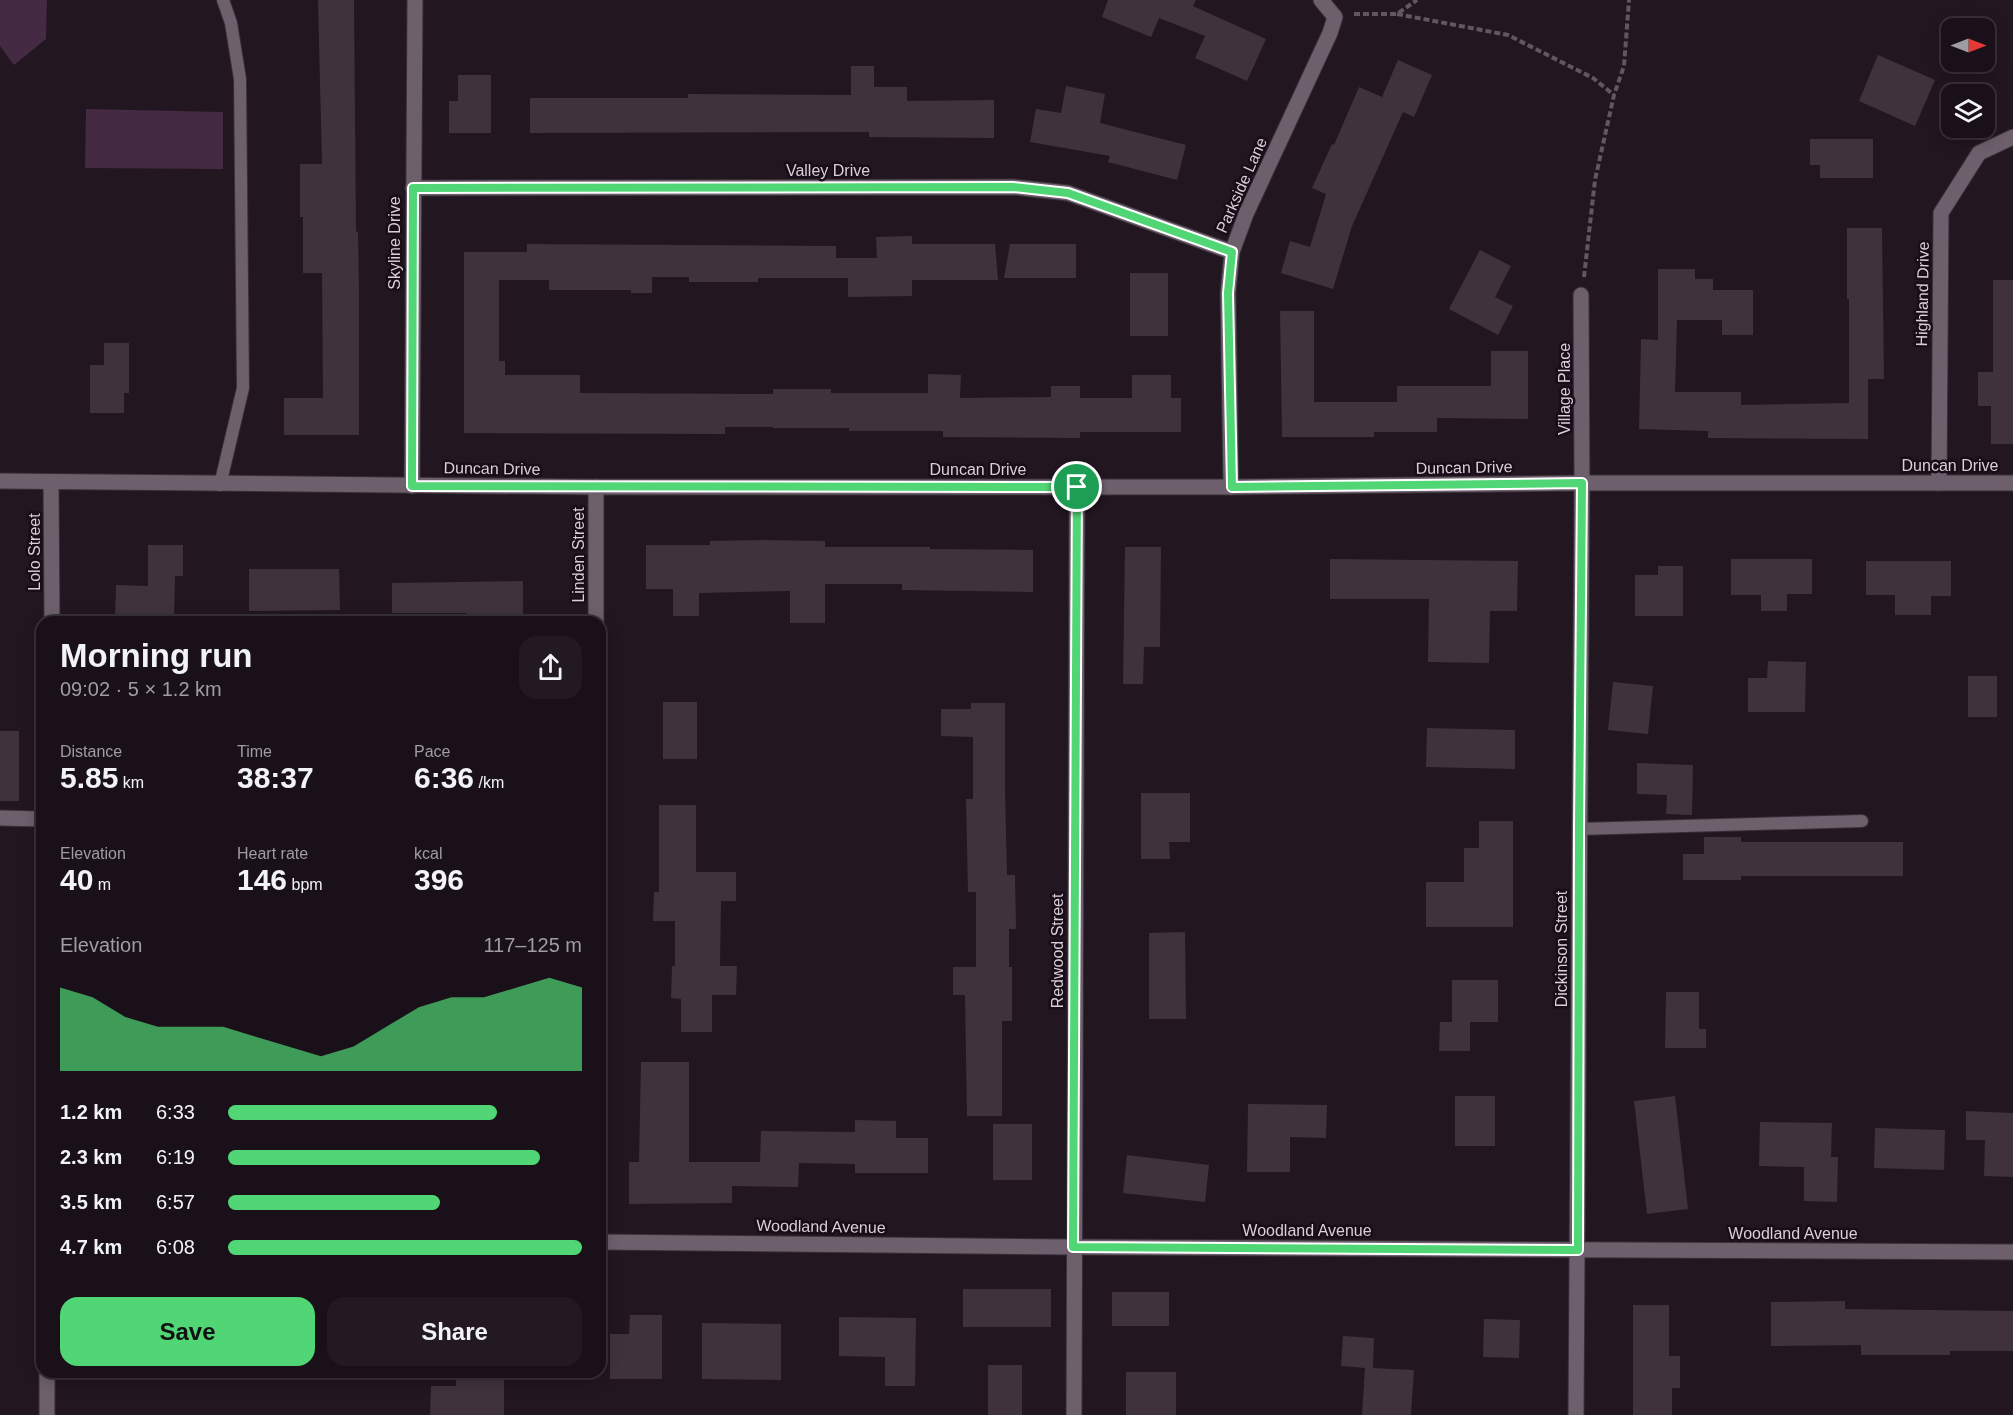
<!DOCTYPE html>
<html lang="en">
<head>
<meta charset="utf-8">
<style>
  body { margin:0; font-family:Helvetica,sans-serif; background:#231922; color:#f1f3f6; height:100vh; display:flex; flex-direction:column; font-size:22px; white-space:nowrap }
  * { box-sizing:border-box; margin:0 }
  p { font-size:20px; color:#9f9da2 }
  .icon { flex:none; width:33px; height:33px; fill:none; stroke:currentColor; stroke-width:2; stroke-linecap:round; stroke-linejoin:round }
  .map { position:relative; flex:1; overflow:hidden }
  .side { position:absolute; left:36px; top:616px; width:570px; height:762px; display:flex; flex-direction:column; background:#1a1019; border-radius:18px; box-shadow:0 3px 15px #0003,0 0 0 2px #383038 }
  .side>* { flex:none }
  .needle { width:39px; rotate:90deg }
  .buttons { position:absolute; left:1941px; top:18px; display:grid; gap:12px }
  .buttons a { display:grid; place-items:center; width:54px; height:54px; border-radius:12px; background:#1a1019; box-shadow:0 3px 15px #0003,0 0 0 2px #383038; font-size:30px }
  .pin { position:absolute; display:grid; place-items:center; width:51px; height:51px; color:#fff; margin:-26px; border:3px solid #fff; border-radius:50%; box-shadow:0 2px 6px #0007 }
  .round { display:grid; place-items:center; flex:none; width:63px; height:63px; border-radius:18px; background:#231922 }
  .head { display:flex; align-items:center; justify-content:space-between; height:102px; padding:0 24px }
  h1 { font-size:33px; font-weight:600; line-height:45px }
  .stats { display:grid; grid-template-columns:repeat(3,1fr); gap:9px; height:102px; padding:6px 24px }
  .stats div { display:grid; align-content:center }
  .stats b { font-size:30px; font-weight:600 }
  .stats small { font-size:16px; font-weight:400 }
  .stats p { font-size:16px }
  .chart { height:168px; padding:12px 24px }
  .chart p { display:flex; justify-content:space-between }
  .chart svg { width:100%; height:108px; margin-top:6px; fill:#50d674; opacity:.7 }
  .action { display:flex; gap:12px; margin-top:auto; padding:12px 24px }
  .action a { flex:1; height:69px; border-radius:18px; background:#50d674; color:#111; font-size:24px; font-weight:600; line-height:69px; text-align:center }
  .action a+a { background:#231922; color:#f1f3f6 }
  ul { padding:0 24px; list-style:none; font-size:20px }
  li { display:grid; grid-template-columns:96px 72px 1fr; align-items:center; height:45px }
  li i { height:15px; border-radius:8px; background:#50d674 }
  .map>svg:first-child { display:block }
  .green { fill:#442a42 }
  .building { fill:#3f323d }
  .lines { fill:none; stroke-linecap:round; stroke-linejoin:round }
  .service-casing { stroke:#383037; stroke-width:14 }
  .minor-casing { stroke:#383037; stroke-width:17 }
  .tertiary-casing { stroke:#383037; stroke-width:17 }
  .path { stroke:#625761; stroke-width:4; stroke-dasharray:6 3; stroke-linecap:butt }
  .service { stroke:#6d5f6c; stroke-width:12 }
  .minor { stroke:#6d5f6c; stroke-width:15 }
  .tertiary { stroke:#6d5f6c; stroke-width:15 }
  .route-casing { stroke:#fff; stroke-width:12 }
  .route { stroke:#50d674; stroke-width:8 }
  .labels { text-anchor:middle; stroke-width:5; stroke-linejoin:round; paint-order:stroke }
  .street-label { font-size:16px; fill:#d9d0d8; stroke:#180d18 }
</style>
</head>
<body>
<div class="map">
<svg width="2013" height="1415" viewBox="0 0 2013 1415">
  <rect width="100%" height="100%" fill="#221621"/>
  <g class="green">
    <path d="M 0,0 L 47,0 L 46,39 L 14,65 L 0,46 Z"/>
    <path d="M 86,109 L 223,112 L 223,169 L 85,168 Z"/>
  </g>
  <g class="building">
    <path d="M 318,0 L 354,0 L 356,232 L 358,231 L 359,294 L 359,435 L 284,435 L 284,398 L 323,398 L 322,273 L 303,273 L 303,217 L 300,217 L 300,164 L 322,164 Z"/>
    <path d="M 1108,0 L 1196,0 L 1193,6 L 1266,39 L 1247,81 L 1195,58 L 1205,36 L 1159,18 L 1151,37 L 1102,17 Z"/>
    <path d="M 1878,55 L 1935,80 L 1915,126 L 1859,101 Z"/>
    <path d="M 1398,60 L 1432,75 L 1414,117 L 1403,112 L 1352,226 L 1333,289 L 1281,273 L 1290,241 L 1310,247 L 1326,194 L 1312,188 L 1332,144 L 1334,145 L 1359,87 L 1382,97 Z"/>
    <path d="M 851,66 L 874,66 L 874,87 L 907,87 L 907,101 L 994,100 L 994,138 L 869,137 L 869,132 L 530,133 L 530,98 L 688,98 L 688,94 L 851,95 Z"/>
    <path d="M 458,75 L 491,75 L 491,133 L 449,133 L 449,101 L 458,101 Z"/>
    <path d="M 1066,86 L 1105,94 L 1100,123 L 1186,145 L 1177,180 L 1108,162 L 1110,156 L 1030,142 L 1036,109 L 1061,113 Z"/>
    <path d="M 1810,139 L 1873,139 L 1873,178 L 1820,178 L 1820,165 L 1810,165 Z"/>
    <path d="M 1847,228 L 1882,228 L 1884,379 L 1868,379 L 1868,439 L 1708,438 L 1708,431 L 1639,429 L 1641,339 L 1658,340 L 1658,269 L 1695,269 L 1695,279 L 1713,279 L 1713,290 L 1753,290 L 1753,335 L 1722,335 L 1722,320 L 1677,320 L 1675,392 L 1741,392 L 1741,405 L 1849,403 L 1849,299 L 1847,299 Z"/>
    <path d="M 912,236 L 912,244 L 995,244 L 998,280 L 912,280 L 912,296 L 848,297 L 848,278 L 758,278 L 758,282 L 689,282 L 689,277 L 652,277 L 652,293 L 631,293 L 631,290 L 549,290 L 549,280 L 499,280 L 499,361 L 505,361 L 505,375 L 580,375 L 580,393 L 773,394 L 773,389 L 831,389 L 831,393 L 928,393 L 928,374 L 961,375 L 960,398 L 1051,397 L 1051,386 L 1080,386 L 1080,398 L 1132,398 L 1132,375 L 1171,375 L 1171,398 L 1181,398 L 1181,432 L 1080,432 L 1080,438 L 943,437 L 943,431 L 849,431 L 849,428 L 773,428 L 773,427 L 725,427 L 725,434 L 464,433 L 464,252 L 527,252 L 527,244 L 836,246 L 836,258 L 877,258 L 876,237 Z"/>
    <path d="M 1010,244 L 1076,244 L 1076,278 L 1004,278 Z"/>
    <path d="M 1480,250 L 1511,266 L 1495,297 L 1513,306 L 1498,335 L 1449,309 Z"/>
    <rect x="1130" y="273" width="38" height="63"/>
    <path d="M 1993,280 L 2013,280 L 2013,444 L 1991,444 L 1991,406 L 1978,406 L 1978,372 L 1993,372 Z"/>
    <path d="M 1280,311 L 1314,311 L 1314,402 L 1397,402 L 1397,386 L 1491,386 L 1491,351 L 1528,351 L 1528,419 L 1437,418 L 1437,432 L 1374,432 L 1374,437 L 1282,437 Z"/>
    <path d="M 104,343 L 129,343 L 129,393 L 124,393 L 124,413 L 90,413 L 90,365 L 104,365 Z"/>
    <path d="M 763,540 L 825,541 L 825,547 L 930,547 L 930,549 L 1033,550 L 1033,592 L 902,590 L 902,584 L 825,584 L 825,623 L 790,623 L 790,591 L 699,593 L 699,616 L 673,616 L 673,589 L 646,589 L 646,545 L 710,545 L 710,541 Z"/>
    <path d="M 148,545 L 183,545 L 183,576 L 175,576 L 174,622 L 115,622 L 116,585 L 148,586 Z"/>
    <path d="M 1125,547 L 1161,547 L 1160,647 L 1144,647 L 1143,684 L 1123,684 Z"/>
    <path d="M 1330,559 L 1518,561 L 1517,611 L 1490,611 L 1489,663 L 1428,662 L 1429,599 L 1330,599 Z"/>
    <path d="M 1731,559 L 1812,559 L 1812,594 L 1787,594 L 1787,611 L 1761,611 L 1761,595 L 1731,595 Z"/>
    <path d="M 1866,561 L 1951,561 L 1951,596 L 1931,596 L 1931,615 L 1895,615 L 1895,595 L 1866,595 Z"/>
    <path d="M 1658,566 L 1683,566 L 1683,616 L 1635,616 L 1635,575 L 1658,575 Z"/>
    <path d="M 249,569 L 339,569 L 340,610 L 249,611 Z"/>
    <path d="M 523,581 L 523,619 L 466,621 L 466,613 L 392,613 L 392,583 Z"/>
    <path d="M 1768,661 L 1806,662 L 1805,712 L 1748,712 L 1748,678 L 1767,678 Z"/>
    <rect x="1968" y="676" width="29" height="41"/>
    <path d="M 1613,682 L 1653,686 L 1648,734 L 1608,730 Z"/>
    <rect x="663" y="702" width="34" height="57"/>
    <path d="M 971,703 L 1005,703 L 1005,789 L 1007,875 L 1015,875 L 1016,929 L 1009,929 L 1009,967 L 1012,967 L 1012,1021 L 1002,1021 L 1002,1116 L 967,1116 L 965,995 L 953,995 L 953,967 L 976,967 L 976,892 L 968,892 L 966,799 L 973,799 L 973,737 L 941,736 L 941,709 L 971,709 Z"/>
    <path d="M 1427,728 L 1515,730 L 1515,769 L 1426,767 Z"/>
    <rect x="0" y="731" width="19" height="70"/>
    <path d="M 1637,763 L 1693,765 L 1692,815 L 1666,814 L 1667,795 L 1637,794 Z"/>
    <path d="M 1141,793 L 1190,793 L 1190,842 L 1169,842 L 1170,859 L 1141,859 Z"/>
    <path d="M 659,805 L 696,805 L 696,872 L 736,872 L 736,901 L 721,901 L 720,966 L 737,966 L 736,995 L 712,995 L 712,1032 L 681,1032 L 681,999 L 671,998 L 672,966 L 675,966 L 675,921 L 653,921 L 654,892 L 659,892 Z"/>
    <path d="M 1479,821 L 1513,821 L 1513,927 L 1426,927 L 1426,882 L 1464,882 L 1464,848 L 1479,848 Z"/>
    <path d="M 1704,837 L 1741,837 L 1741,842 L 1903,842 L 1903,876 L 1741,876 L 1741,880 L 1683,880 L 1683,854 L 1704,854 Z"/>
    <path d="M 1185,932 L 1186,1019 L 1149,1019 L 1149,933 Z"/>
    <path d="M 1452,980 L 1498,980 L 1498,1022 L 1463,1022 L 1470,1022 L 1470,1051 L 1439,1051 L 1440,1022 L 1452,1022 Z"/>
    <path d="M 1666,992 L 1699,992 L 1699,1029 L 1706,1029 L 1706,1048 L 1665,1048 Z"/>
    <path d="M 641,1062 L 689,1062 L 689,1162 L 760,1162 L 761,1131 L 855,1132 L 855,1120 L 896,1121 L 896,1138 L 928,1138 L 928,1173 L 855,1173 L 855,1164 L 799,1163 L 798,1187 L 732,1186 L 732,1203 L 629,1204 L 629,1162 L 639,1162 Z"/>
    <rect x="1455" y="1096" width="40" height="50"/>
    <path d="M 1675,1096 L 1688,1209 L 1647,1214 L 1634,1101 Z"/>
    <path d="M 1248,1104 L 1327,1105 L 1326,1138 L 1290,1137 L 1290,1172 L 1247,1172 Z"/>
    <path d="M 1966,1111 L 2013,1113 L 2013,1177 L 1984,1176 L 1985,1140 L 1966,1140 Z"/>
    <path d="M 1760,1122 L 1832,1123 L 1831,1157 L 1838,1157 L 1837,1202 L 1804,1201 L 1804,1167 L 1759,1166 Z"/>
    <rect x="993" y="1124" width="39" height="56"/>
    <path d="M 1875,1128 L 1945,1130 L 1944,1170 L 1874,1168 Z"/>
    <path d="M 1127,1155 L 1209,1165 L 1205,1202 L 1123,1193 Z"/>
    <rect x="963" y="1289" width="88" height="38"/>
    <rect x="1112" y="1292" width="57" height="34"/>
    <path d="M 1845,1301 L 1845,1309 L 2013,1311 L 2013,1351 L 1950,1351 L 1950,1355 L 1861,1355 L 1861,1345 L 1771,1346 L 1771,1302 Z"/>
    <path d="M 1633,1305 L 1669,1305 L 1669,1356 L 1680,1356 L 1680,1388 L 1672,1388 L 1672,1415 L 1633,1415 Z"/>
    <path d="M 630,1315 L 662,1315 L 662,1379 L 610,1379 L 610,1334 L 629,1334 Z"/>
    <path d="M 839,1317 L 916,1318 L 915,1386 L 885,1386 L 885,1357 L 839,1356 Z"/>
    <path d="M 1484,1319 L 1520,1320 L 1519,1358 L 1483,1357 Z"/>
    <path d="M 702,1323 L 781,1324 L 781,1380 L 702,1379 Z"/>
    <path d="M 1343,1336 L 1374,1338 L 1373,1368 L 1414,1370 L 1411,1415 L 1362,1415 L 1365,1368 L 1341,1366 Z"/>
    <rect x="988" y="1365" width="34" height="50"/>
    <path d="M 456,1372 L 504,1372 L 504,1415 L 430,1415 L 431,1386 L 456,1386 Z"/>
    <rect x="1126" y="1372" width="50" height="43"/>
  </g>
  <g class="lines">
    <defs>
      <g id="service">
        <path d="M 220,485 L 243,388 L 240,79 L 231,23 L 223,0"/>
        <path d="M 1579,829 L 1862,821"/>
      </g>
      <g id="minor">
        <path d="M 413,188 L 1013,187 L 1068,193 L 1232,252"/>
        <path d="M 1939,483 L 1941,213 L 1979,153 L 2013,137"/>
        <path d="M 412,486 L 415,0"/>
        <path d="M 1231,487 L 1228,293 L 1232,252 L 1246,214 L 1330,33 L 1335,17 L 1321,0"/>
        <path d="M 596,622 L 596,487"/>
        <path d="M 0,818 L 42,819"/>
        <path d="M 600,1242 L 1073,1247 L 2013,1252"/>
        <path d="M 1074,1415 L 1077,487"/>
        <path d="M 1576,1415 L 1582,483 L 1581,295"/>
      </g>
      <g id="tertiary">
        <path d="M 0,481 L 596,487 L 1231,487 L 1582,483 L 2013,483"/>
        <path d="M 51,482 L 52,622"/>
        <path d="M 47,1415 L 47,1372"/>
      </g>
    </defs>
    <use href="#service" class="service-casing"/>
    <use href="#minor" class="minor-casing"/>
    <use href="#tertiary" class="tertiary-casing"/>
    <g class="path">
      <path d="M 1354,14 L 1397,14 L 1417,0"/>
      <path d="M 1397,14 L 1508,35 L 1593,78 L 1614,95"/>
      <path d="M 1584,277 L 1595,180 L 1614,95 L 1624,66 L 1629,0"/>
    </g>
    <use href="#service" class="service"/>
    <use href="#minor" class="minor"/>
    <use href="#tertiary" class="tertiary"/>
  </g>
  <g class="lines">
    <defs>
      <path id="route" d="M 1013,187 L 1068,193 L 1232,252 L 1228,293 L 1232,487 L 1582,483 L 1579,829 L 1578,1250 L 1073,1247 L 1077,487 L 412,486 L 413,188 Z"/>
    </defs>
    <use href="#route" class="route-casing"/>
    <use href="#route" class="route"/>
  </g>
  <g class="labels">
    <g class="street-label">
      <text x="828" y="176">Valley Drive</text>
      <text transform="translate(1241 185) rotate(-66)" y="6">Parkside Lane</text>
      <text transform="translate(394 243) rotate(-90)" y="6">Skyline Drive</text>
      <text transform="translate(1922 294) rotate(-89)" y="6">Highland Drive</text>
      <text transform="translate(1564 389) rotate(-90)" y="6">Village Place</text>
      <text x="1950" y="471">Duncan Drive</text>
      <text transform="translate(1464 467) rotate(-1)" y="6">Duncan Drive</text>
      <text transform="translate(492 468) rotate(1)" y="6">Duncan Drive</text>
      <text x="978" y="475">Duncan Drive</text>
      <text transform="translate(34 552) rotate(-90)" y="6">Lolo Street</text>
      <text transform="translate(578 555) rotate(-90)" y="6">Linden Street</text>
      <text transform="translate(1561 949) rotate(-90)" y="6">Dickinson Street</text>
      <text transform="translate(1057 951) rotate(-90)" y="6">Redwood Street</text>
      <text transform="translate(821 1226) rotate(1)" y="6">Woodland Avenue</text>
      <text x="1307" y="1236">Woodland Avenue</text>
      <text x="1793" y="1239">Woodland Avenue</text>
    </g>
  </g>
</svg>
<div class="buttons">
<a><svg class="needle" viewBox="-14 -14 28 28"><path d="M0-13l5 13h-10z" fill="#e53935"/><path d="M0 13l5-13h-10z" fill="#9f9da2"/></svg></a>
<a><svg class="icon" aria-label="layers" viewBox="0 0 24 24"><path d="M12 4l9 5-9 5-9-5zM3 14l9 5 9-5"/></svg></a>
</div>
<div class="pin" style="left:1077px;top:487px;background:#1e9e55"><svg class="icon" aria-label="arrive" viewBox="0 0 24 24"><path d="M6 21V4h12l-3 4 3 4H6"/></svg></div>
<section class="side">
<div class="head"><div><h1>Morning run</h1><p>09:02 · 5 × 1.2 km</p></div><a class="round"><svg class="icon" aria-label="share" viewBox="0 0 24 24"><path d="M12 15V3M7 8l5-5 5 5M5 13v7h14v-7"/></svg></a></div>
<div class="stats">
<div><p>Distance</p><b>5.85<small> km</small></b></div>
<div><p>Time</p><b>38:37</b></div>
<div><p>Pace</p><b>6:36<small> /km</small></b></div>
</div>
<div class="stats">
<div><p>Elevation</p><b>40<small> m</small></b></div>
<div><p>Heart rate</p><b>146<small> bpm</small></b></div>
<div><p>kcal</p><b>396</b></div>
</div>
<div class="chart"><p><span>Elevation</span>117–125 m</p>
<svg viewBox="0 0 160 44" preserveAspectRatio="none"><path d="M0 44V10L10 14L20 22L30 26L40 26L50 26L60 30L70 34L80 38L90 34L100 26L110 18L120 14L130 14L140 10L150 6L160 10V44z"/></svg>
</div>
<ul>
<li><b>1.2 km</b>6:33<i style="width:76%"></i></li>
<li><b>2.3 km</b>6:19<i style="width:88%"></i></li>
<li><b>3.5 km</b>6:57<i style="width:60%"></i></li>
<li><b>4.7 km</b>6:08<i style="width:100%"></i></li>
</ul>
<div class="action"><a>Save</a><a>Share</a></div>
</section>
</div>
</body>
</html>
